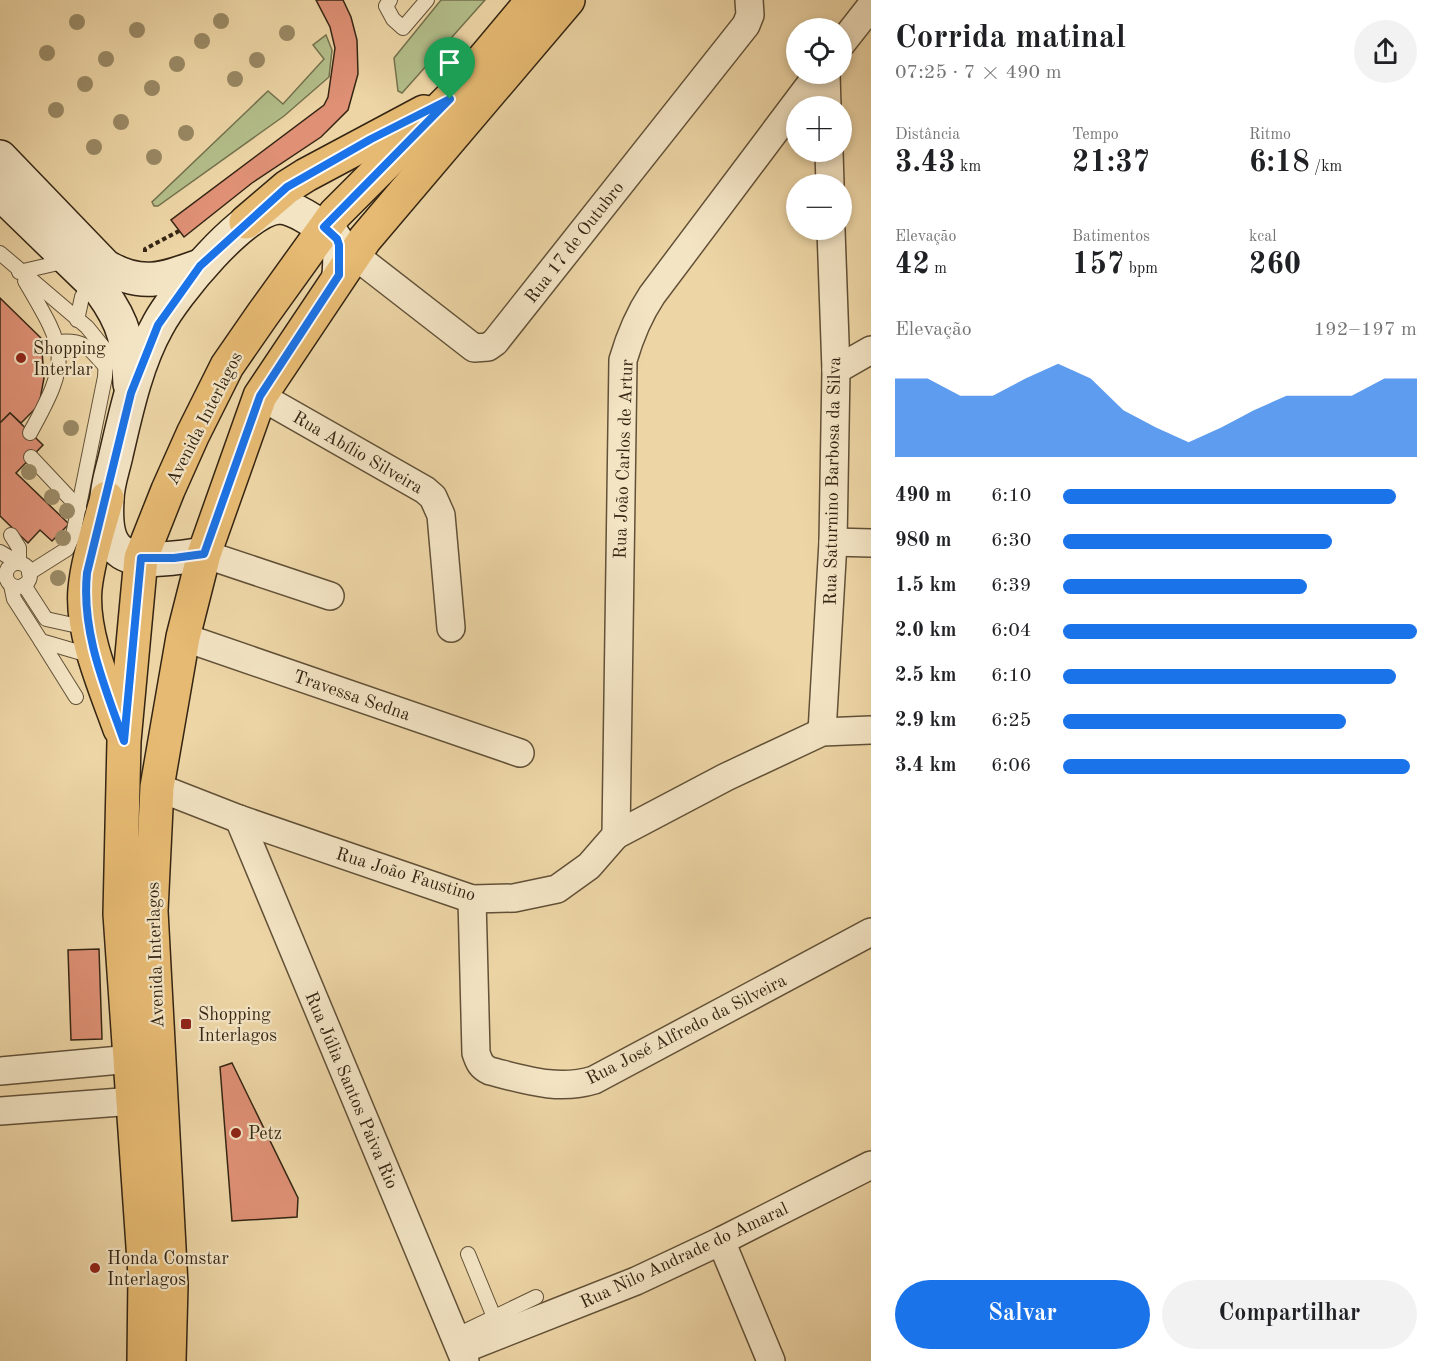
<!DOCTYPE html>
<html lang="pt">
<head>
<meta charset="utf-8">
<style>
  body { margin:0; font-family:"Old Standard TT",serif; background:#f2f2f2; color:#202124; height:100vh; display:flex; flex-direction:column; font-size:22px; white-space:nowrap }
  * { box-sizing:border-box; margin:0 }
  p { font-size:20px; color:#757577 }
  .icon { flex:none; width:33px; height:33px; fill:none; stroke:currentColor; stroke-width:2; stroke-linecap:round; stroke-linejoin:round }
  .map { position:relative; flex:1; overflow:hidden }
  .details { display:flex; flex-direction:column; background:#fff; width:570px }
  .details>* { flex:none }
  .buttons { position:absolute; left:786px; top:18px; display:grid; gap:12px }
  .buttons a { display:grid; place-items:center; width:66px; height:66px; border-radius:50%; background:#fff; box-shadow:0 3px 9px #0003; font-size:30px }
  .pin { position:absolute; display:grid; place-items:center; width:51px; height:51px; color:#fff; margin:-62px -26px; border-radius:50% 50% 50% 0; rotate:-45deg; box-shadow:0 0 6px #0007 }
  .pin .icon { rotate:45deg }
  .round { display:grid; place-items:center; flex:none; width:63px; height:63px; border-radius:32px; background:#f2f2f2 }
  .summary { display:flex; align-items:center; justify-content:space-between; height:102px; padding:0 24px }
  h1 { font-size:33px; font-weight:700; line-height:45px }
  .figures { display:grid; grid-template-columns:repeat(3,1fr); gap:9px; height:102px; padding:6px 24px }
  .figures div { display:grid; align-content:center }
  .figures b { font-size:30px; font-weight:700 }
  .figures small { font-size:16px; font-weight:400 }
  .figures p { font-size:16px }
  .chart { height:168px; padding:12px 24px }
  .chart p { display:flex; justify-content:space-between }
  .chart svg { width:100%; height:108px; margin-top:6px; fill:#1a73e8; opacity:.7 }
  .cta { display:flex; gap:12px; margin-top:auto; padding:12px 24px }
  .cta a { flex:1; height:69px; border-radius:36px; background:#1a73e8; color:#fff; font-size:24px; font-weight:700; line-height:69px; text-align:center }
  .cta a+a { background:#f2f2f2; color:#202124 }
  ul { padding:0 24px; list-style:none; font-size:20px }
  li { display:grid; grid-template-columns:96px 72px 1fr; align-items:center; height:45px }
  li i { height:15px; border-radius:8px; background:#1a73e8 }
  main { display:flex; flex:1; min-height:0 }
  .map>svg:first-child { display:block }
  .green { fill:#b3be8a; stroke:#74724e; stroke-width:1.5 }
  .building { fill:#df9075; stroke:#342513; stroke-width:1.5 }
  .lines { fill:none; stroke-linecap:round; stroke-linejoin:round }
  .lane-casing { stroke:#625138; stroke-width:16 }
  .street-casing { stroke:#625138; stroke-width:30 }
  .secondary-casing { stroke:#342513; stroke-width:36 }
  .primary-casing { stroke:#342513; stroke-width:36 }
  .path { stroke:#342513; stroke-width:4; stroke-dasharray:4.5 3; stroke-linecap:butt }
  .lane { stroke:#f3e4c4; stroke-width:14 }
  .street { stroke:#f3e4c4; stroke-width:27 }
  .secondary { stroke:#f3e4c4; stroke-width:33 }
  .primary { stroke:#e6ba72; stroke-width:33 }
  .tree { fill:#998965 }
  .route-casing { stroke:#fff; stroke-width:12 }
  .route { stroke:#1a73e8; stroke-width:8 }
  .poi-dot { fill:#8f2418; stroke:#f3e4c4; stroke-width:2 }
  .labels { text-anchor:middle; stroke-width:4.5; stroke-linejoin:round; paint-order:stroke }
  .street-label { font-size:18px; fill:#342513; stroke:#f3e4c4 }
  .poi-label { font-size:18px; fill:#342513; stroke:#f3e4c4; text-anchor:start }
</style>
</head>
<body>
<main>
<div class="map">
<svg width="871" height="1361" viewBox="0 0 871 1361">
  <rect width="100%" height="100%" fill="#edd5a5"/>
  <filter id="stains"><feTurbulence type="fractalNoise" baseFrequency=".00333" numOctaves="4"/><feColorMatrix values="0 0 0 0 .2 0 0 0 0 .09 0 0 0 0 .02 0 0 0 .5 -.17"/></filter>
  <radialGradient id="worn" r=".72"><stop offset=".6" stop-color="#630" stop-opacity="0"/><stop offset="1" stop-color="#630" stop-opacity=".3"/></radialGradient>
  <g class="green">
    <path d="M 441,0 L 485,0 L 402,93 L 398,91 L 394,58 Z"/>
    <path d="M 326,35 L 332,50 L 329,77 L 284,116 L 158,206 L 154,206 L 152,202 L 268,91 L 283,104 L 324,59 L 313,45 Z"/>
  </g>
  <g class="building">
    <path d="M 316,0 L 343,0 L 351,17 L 357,40 L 358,74 L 348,110 L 321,137 L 252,183 L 184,237 L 171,220 L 324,105 L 328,97 L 335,48 L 330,27 Z"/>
    <path d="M 0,298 L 41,338 L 44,378 L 39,405 L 21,423 L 10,413 L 0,423 Z"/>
    <path d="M 10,413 L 43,445 L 16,473 L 69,524 L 52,541 L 40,530 L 28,543 L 0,516 L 0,423 Z"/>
    <path d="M 99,949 L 102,1039 L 71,1040 L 68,950 Z"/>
    <path d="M 232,1063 L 298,1198 L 297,1217 L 232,1221 L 220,1067 Z"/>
  </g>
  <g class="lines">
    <defs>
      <g id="lane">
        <path d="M 390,0 L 386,6 L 393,19 L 403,28 L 427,0"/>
        <path d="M 0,253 L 87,327 L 104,348 L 106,359 L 105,377 L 73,535 L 67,549 L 29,573"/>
        <path d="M 19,272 L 67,261"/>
        <path d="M 25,281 C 67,352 71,359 30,433"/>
        <path d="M 77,320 L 82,297 L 91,281"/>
        <path d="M 57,342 C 85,339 89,348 106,367"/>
        <path d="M 31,457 L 79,508"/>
        <path d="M 0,552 L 19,563 L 19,548 L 11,535"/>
        <circle cx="18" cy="575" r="12"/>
        <path d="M 11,585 L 14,599 L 41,641 L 92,656"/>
        <path d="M 24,585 L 46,619 L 87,628"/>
        <path d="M 41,641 L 76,697"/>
        <path d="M 468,1254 L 494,1317"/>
        <path d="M 455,1336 L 536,1297"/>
      </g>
      <g id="street">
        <path d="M 842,43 L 871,6"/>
        <path d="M 826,74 L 827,106"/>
        <path d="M 829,152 L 830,184"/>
        <path d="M 353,254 L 474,348 L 488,347 L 495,342 L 746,25 L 750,15 L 749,0"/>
        <path d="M 836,370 L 871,350"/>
        <path d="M 260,396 L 425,490 L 433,497 L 441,515 L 451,628"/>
        <path d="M 833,542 L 871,543"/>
        <path d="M 204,554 L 330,596"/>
        <path d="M 183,637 L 520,753"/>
        <path d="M 822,732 L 833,542 L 836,370 L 831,230"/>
        <path d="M 157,787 L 239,819 L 472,899 L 514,898 L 557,889 L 589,866 L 616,835 L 726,777 L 822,732 L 871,730"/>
        <path d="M 239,819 L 465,1361"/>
        <path d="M 616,835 L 623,360 C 630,336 638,316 652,295 L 818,74"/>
        <path d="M 472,899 L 476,1053 C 479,1062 481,1067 490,1071 C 526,1080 558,1091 594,1080 L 871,932"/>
        <path d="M 0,1071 L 131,1059"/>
        <path d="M 0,1111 L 134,1101"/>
        <path d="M 721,1241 L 771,1361"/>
        <path d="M 461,1350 L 636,1281 L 721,1241 L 871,1165"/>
      </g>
      <g id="secondary">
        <path d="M 0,157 L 105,266 C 141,288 164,279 200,266"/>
        <path d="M 0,193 L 101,291 C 126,325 128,344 130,384"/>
        <path d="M 204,554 C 182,557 138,566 120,551 C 105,540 106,516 107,500 C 107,485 113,469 116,455 C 126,412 136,364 158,325 C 174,295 243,209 279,207 C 292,207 305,216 316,223 C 342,237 341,248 339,275"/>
      </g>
      <g id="primary">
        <path d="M 246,222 L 287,187 L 306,175 L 424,112"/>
        <path d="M 107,498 C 99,528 88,558 85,589 C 81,633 105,687 120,729"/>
        <path d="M 144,1361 L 145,1275 L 120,914 L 124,741 L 141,558 L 168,490 L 193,434 L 227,366 L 263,314 L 335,214 L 450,99 L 533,0"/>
        <path d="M 169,1361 L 171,1285 L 151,911 L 157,787 L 183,637 L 204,554 L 260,396 L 365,239 L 568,0"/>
      </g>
    </defs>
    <use href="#lane" class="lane-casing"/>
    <use href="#street" class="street-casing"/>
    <use href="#secondary" class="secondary-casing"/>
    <use href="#primary" class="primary-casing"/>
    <path class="path" d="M 145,252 L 145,249 L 179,231"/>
    <use href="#lane" class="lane"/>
    <use href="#street" class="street"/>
    <use href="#secondary" class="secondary"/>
    <use href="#primary" class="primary"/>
  </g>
  <g class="tree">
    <circle cx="221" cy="21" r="8"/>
    <circle cx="77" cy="22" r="8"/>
    <circle cx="137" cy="30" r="8"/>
    <circle cx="287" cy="33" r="8"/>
    <circle cx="202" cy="41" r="8"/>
    <circle cx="47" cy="53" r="8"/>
    <circle cx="106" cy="59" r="8"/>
    <circle cx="257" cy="60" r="8"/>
    <circle cx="177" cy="64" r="8"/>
    <circle cx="235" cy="79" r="8"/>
    <circle cx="85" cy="84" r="8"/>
    <circle cx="152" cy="88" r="8"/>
    <circle cx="56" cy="110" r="8"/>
    <circle cx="121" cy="122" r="8"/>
    <circle cx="186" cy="133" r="8"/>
    <circle cx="94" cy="147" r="8"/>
    <circle cx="154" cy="157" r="8"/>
    <circle cx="71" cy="428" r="8"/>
    <circle cx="29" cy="472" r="8"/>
    <circle cx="52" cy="497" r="8"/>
    <circle cx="67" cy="511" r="8"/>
    <circle cx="63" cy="538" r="8"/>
    <circle cx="58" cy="578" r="8"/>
  </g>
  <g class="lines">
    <defs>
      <path id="route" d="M 450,99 L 324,227 L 337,239 L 339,245 L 339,275 L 260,396 L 204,554 L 174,558 L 141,558 L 124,741 C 105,687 81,632 87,573 L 131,393 L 158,325 L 200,266 L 287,187 L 371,139 Z"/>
    </defs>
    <use href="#route" class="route-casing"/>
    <use href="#route" class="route"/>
  </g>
  <g class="poi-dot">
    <circle cx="21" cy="358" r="6"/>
    <rect x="180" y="1018" width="12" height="12" rx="3"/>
    <circle cx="236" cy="1133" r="6"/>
    <circle cx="95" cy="1268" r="6"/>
  </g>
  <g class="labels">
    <g class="street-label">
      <text transform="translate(574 242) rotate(-52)" y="6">Rua 17 de Outubro</text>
      <text transform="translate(204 418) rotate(-63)" y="6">Avenida Interlagos</text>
      <text transform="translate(358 452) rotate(30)" y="6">Rua Abílio Silveira</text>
      <text transform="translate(623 459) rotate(-88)" y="6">Rua João Carlos de Artur</text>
      <text transform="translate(832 481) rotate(-89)" y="6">Rua Saturnino Barbosa da Silva</text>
      <text transform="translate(352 695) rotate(19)" y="6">Travessa Sedna</text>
      <text transform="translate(406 874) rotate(17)" y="6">Rua João Faustino</text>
      <text transform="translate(155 955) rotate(-92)" y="6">Avenida Interlagos</text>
      <text transform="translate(686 1029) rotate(-27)" y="6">Rua José Alfredo da Silveira</text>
      <text transform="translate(352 1090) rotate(67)" y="6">Rua Júlia Santos Paiva Rio</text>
      <text transform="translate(684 1255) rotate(-25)" y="6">Rua Nilo Andrade do Amaral</text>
    </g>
    <g class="poi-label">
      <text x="33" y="354">Shopping<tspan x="33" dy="21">Interlar</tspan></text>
      <text x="198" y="1020">Shopping<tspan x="198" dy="21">Interlagos</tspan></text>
      <text x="248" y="1139">Petz</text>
      <text x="107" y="1264">Honda Comstar<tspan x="107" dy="21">Interlagos</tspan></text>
    </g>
  </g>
  <rect width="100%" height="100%" filter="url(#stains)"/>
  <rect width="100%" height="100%" fill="url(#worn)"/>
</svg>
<div class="buttons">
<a><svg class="icon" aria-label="locate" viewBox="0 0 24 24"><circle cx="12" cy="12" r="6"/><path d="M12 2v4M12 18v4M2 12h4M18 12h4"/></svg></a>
<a>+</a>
<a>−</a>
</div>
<div class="pin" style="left:450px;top:99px;background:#1e9e55"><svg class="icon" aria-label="arrive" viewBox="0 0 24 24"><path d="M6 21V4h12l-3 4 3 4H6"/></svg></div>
</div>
<section class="details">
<div class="summary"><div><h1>Corrida matinal</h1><p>07:25 · 7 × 490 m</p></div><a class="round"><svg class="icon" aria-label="share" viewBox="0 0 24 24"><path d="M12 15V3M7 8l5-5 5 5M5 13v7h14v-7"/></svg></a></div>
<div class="figures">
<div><p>Distância</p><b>3.43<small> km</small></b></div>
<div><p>Tempo</p><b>21:37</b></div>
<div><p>Ritmo</p><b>6:18<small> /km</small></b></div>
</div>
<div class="figures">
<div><p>Elevação</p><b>42<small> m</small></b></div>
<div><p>Batimentos</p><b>157<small> bpm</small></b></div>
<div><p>kcal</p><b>260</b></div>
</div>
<div class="chart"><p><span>Elevação</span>192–197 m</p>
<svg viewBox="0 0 160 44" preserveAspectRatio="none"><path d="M0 44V12L10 12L20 19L30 19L40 12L50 6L60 12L70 25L80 32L90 38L100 32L110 25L120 19L130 19L140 19L150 12L160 12V44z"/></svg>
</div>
<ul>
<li><b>490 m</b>6:10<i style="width:94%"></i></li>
<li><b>980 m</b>6:30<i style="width:76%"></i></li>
<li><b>1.5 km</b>6:39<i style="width:69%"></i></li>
<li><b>2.0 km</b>6:04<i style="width:100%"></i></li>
<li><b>2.5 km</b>6:10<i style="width:94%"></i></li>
<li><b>2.9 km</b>6:25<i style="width:80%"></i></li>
<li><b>3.4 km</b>6:06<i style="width:98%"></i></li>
</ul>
<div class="cta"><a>Salvar</a><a>Compartilhar</a></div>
</section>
</main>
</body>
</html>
